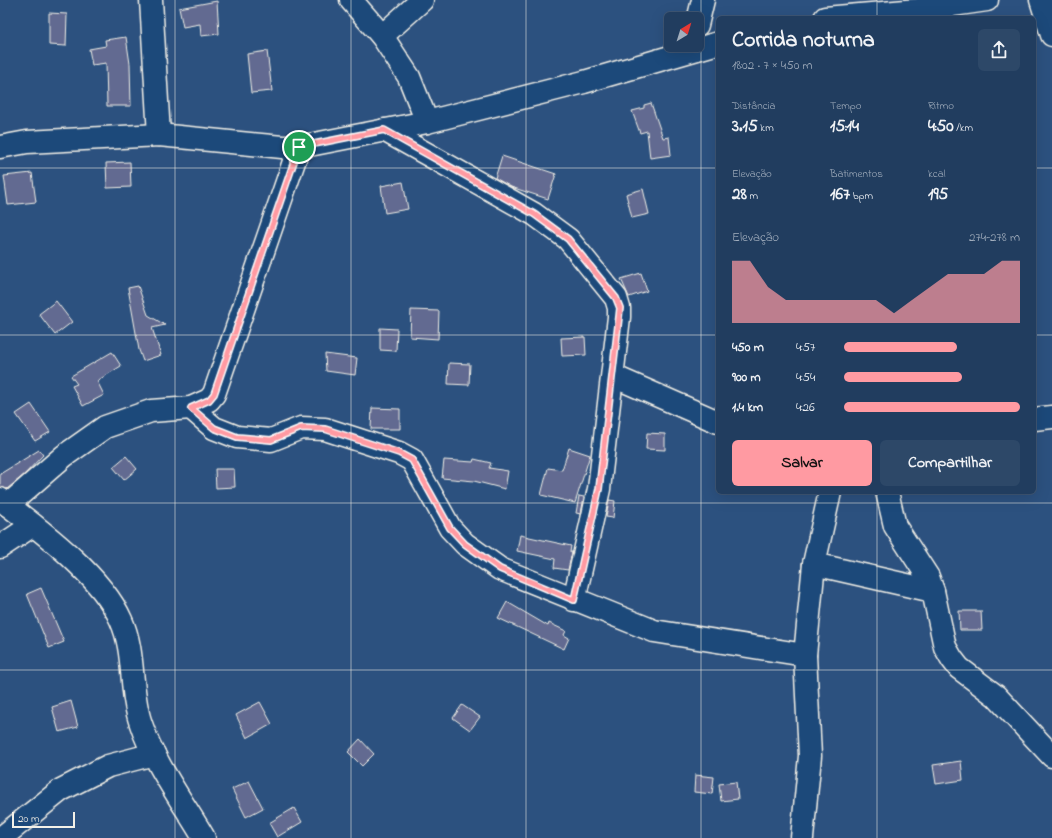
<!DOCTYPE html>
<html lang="pt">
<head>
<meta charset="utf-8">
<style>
  body { margin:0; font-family:"Indie Flower",sans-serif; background:#2d4868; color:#f1f3f6; height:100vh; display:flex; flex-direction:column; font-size:15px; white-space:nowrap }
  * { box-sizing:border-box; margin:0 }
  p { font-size:13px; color:#a2aebd }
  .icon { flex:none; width:22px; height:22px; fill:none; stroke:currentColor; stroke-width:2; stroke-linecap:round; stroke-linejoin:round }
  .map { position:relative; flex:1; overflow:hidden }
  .sheet { position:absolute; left:716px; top:16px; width:320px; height:478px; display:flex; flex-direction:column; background:#213d5f; border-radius:6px; box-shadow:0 4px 16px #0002,0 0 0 1px #3e5674 }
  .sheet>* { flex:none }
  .needle { width:26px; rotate:38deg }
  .tools { position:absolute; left:664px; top:12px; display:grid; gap:8px }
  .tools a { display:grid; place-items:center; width:40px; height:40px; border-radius:6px; background:#213d5f; box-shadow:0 4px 16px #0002,0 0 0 1px #3e5674; font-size:20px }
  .scale { position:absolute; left:12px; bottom:10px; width:63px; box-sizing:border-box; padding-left:4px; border:2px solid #f4f1e8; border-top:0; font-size:11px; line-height:14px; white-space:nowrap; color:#f4f1e8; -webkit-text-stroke:3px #1f4a7a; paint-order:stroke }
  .pin { position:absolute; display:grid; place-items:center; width:34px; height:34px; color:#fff; margin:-17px; border:2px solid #fff; border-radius:50%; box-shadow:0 1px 4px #0007 }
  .round { display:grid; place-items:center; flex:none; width:42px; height:42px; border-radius:6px; background:#2d4868 }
  .summary { display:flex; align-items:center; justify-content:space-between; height:68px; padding:0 16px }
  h1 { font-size:22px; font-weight:700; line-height:30px }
  .figures { display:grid; grid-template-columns:repeat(3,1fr); gap:6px; height:68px; padding:4px 16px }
  .figures div { display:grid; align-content:center }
  .figures b { font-size:17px; font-weight:700 }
  .figures small { font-size:11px; font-weight:400 }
  .figures p { font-size:11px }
  .chart { height:112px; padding:8px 16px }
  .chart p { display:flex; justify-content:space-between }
  .chart svg { width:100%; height:72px; margin-top:4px; fill:#ff9aa2; opacity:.7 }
  .button { display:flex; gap:8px; margin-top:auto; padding:8px 16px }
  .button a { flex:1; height:46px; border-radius:6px; background:#ff9aa2; color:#111; font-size:16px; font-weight:700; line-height:46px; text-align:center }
  .button a+a { background:#2d4868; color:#f1f3f6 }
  ul { padding:0 16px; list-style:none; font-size:13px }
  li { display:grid; grid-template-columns:64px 48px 1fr; align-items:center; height:30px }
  li i { height:10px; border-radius:5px; background:#ff9aa2 }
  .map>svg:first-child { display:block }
  .building { fill:#626b91; stroke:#f4f1e8 }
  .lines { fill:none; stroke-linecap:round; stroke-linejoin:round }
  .minor-casing { stroke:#f4f1e8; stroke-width:25 }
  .minor { stroke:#1f4a7a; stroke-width:22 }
  .route-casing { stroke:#fff; stroke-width:8 }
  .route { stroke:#ff9aa2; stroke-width:5 }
  .grid { fill:none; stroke:#f4f1e8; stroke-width:1; stroke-opacity:0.55 }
</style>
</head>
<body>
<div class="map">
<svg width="1052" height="838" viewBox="0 0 1052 838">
  <rect width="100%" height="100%" fill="#2c517f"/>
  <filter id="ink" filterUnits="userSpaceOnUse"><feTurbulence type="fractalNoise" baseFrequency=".025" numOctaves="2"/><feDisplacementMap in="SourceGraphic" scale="8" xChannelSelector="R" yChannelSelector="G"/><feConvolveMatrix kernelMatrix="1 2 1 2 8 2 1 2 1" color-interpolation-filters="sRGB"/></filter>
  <g filter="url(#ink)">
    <g class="building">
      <path d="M 217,1 L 219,34 L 201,36 L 200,24 L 183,27 L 179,8 Z"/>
      <path d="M 49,13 L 67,14 L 66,46 L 49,45 Z"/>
      <path d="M 126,37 L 130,64 L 131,106 L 107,106 L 106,63 L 92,65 L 89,49 L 106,46 L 105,40 Z"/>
      <path d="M 267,51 L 272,91 L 251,93 L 247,54 Z"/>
      <path d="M 651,103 L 663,138 L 669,137 L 671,155 L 650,158 L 647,131 L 640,133 L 632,111 L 644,108 L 644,105 Z"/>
      <path d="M 502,156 L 556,174 L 548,199 L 511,187 L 495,178 Z"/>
      <path d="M 130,162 L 131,187 L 107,188 L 106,163 Z"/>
      <path d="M 32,173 L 36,202 L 8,205 L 4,176 Z"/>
      <path d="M 403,182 L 408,209 L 385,213 L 381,186 Z"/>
      <path d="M 643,189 L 649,214 L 632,218 L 626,194 Z"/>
      <path d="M 641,273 L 647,291 L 629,297 L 621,279 Z"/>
      <path d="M 138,286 L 148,315 L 165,325 L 152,328 L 161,355 L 143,361 L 139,350 L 128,288 Z"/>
      <path d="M 56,301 L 72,322 L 55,335 L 39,314 Z"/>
      <path d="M 411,310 L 439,311 L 438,339 L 410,337 Z"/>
      <path d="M 380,328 L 397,329 L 396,351 L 380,350 Z"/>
      <path d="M 585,337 L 586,355 L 562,356 L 561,338 Z"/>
      <path d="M 112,352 L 121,366 L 97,381 L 104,395 L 83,406 L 72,386 L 77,384 L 71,376 Z"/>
      <path d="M 325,354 L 357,358 L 355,375 L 326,371 Z"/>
      <path d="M 449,363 L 470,364 L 469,385 L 448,384 Z"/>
      <path d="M 31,404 L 50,432 L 35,441 L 16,414 Z"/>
      <path d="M 372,408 L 400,409 L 400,429 L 371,429 Z"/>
      <path d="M 647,433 L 665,434 L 665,450 L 646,449 Z"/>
      <path d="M 569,448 L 590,455 L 575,503 L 541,495 L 548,468 L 562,470 Z"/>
      <path d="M 39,450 L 43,455 L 24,475 L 7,489 L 0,487 L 0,474 Z"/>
      <path d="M 126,456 L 137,469 L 124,480 L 113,467 Z"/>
      <path d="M 474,459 L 491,463 L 489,468 L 508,471 L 505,489 L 474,481 L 442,478 L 444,460 L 473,462 Z"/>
      <path d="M 215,469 L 234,469 L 235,487 L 216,488 Z"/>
      <path d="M 579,496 L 584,497 L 581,514 L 576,513 Z"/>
      <path d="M 609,500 L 615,501 L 613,518 L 606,517 Z"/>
      <path d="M 520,535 L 571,546 L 570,552 L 572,552 L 568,570 L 554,568 L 555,559 L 517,551 Z"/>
      <path d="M 41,588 L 64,642 L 49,648 L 27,594 Z"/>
      <path d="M 507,602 L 548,626 L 549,623 L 566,631 L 564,635 L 569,638 L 564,649 L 498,618 Z"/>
      <path d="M 959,611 L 981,611 L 982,630 L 960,630 Z"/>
      <path d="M 71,701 L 78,727 L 59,732 L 52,707 Z"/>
      <path d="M 260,702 L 272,724 L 247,738 L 236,715 Z"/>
      <path d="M 462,705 L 480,717 L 470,730 L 453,718 Z"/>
      <path d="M 360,739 L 374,754 L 362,766 L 348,752 Z"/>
      <path d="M 961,761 L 963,780 L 936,784 L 933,765 Z"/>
      <path d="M 695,775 L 714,777 L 712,794 L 694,792 Z"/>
      <path d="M 249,781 L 263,808 L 246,817 L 232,789 Z"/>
      <path d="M 736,782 L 738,799 L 721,801 L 719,784 Z"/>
      <path d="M 294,808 L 302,822 L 277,837 L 269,823 Z"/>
    </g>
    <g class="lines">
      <defs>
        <g id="minor">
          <path d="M 151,0 L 159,135"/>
          <path d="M 351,0 L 382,36 L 409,77 L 427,122"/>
          <path d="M 1041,0 L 1052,35"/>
          <path d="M 825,18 L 918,10 L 987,0"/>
          <path d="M 697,25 L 703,0"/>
          <path d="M 382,36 L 422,0"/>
          <path d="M 384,130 L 534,214 L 568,239 L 616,298 L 619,308 L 619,317 L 599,489 L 574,600"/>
          <path d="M 0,147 L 27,142 L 159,135 L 282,147 L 299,147 L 427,122 L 584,82 L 718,43"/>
          <path d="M 613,376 L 718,422"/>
          <path d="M 191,408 L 214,428 L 237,437 L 271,440 L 301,428 L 325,429 L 399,453 L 412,460 L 450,528 L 465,544 L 500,569 L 654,631 L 805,655"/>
          <path d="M 1034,419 L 1052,417"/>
          <path d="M 887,492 L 895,526 L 928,577 L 933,591 L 945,647 L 952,659 L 959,668 L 996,696 L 1052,756"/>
          <path d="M 0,499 C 39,529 101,575 121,620 C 136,653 129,691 141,724 C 153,761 184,804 204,838"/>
          <path d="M 8,505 L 64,456 L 105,427 L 151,411 L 191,408 L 209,400 L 214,394 L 299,147"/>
          <path d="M 0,547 L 33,525"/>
          <path d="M 814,564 L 933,591"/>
          <path d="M 1,838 L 61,790 L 108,766 L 154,754"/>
          <path d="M 802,838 L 810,756 L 805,655 L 814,564 L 830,492"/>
        </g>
      </defs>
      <use href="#minor" class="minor-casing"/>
      <use href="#minor" class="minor"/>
    </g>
  </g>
  <g class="lines" filter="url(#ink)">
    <defs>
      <path id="route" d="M 384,130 L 534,214 L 568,239 L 616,298 L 620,308 L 619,317 L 599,489 L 574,600 L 500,569 L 465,544 L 450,528 L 412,460 L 399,453 L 325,429 L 301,428 L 271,440 L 237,437 L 214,428 L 191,408 L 209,400 L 214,394 L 299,147 Z"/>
    </defs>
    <use href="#route" class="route-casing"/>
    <use href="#route" class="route"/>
  </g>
  <path class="grid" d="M 175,0 L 175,838M 351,0 L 351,838M 526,0 L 526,838M 701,0 L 701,838M 877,0 L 877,18M 0,168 L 718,168M 1034,168 L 1052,168M 0,335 L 718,335M 1034,335 L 1052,335M 877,492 L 877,838M 0,503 L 1052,503M 0,670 L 1052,670"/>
</svg>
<div class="tools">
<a><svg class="needle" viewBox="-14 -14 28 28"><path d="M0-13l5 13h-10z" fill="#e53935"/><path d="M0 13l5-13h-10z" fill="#a2aebd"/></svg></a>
</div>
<div class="scale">20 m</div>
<div class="pin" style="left:299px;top:147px;background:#1e9e55"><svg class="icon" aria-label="arrive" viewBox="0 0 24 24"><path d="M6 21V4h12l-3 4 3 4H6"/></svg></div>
<section class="sheet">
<div class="summary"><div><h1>Corrida noturna</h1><p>18:02 · 7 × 450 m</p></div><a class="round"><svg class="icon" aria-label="share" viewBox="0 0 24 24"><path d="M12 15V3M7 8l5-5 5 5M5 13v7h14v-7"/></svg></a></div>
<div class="figures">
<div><p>Distância</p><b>3.15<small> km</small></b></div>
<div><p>Tempo</p><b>15:14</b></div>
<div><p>Ritmo</p><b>4:50<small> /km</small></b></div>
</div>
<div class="figures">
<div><p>Elevação</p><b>28<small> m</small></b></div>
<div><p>Batimentos</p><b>167<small> bpm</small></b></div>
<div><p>kcal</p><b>195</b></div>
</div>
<div class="chart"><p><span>Elevação</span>274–278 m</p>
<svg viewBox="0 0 160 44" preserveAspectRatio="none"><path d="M0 44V6L10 6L20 22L30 30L40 30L50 30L60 30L70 30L80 30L90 38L100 30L110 22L120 14L130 14L140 14L150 6L160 6V44z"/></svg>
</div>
<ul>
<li><b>450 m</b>4:57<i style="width:64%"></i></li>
<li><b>900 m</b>4:54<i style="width:67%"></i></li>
<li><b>1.4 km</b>4:26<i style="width:100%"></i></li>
</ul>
<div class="button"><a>Salvar</a><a>Compartilhar</a></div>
</section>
</div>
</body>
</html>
